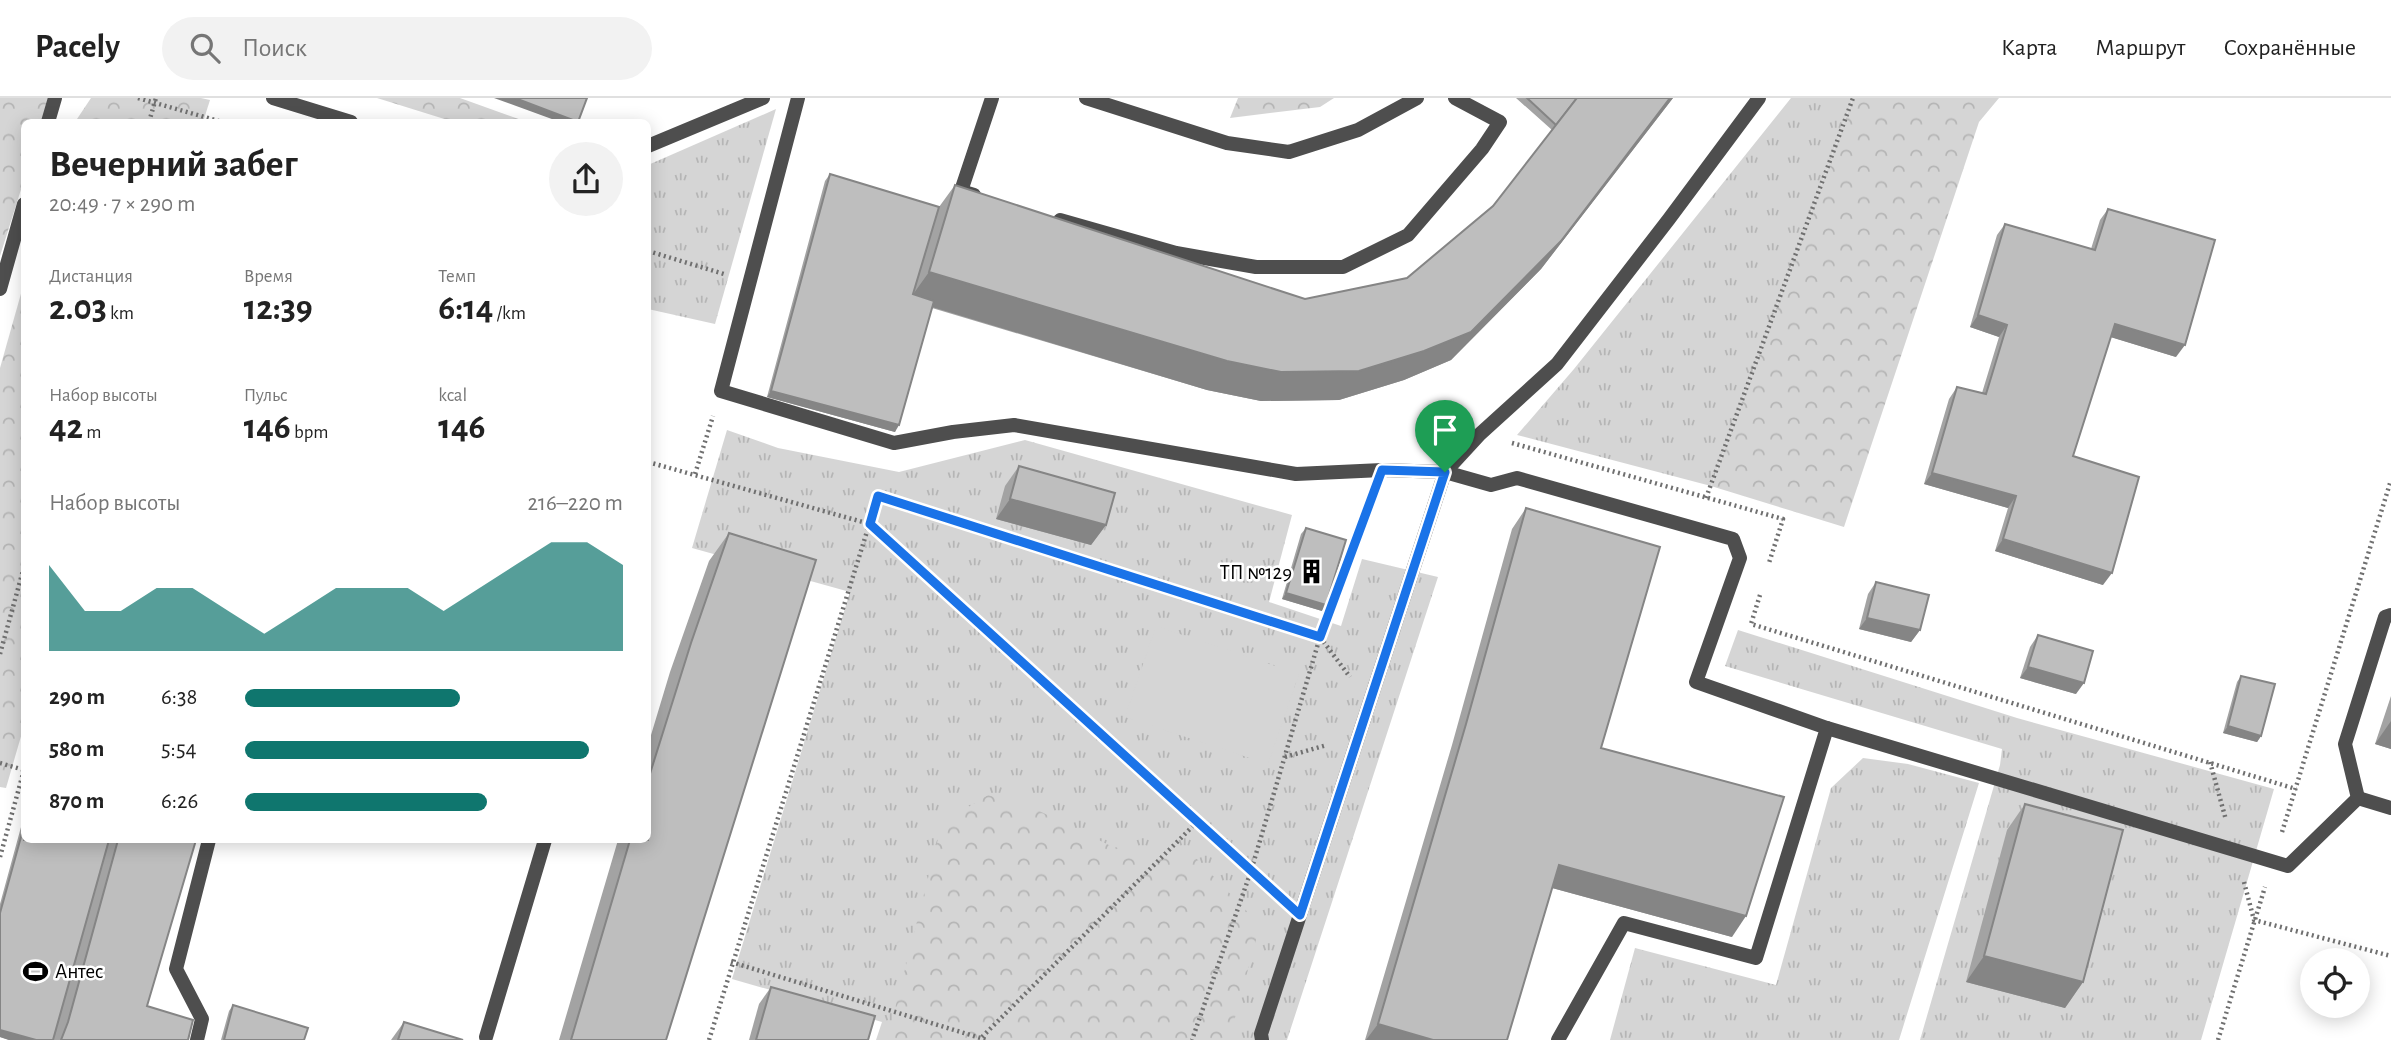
<!DOCTYPE html>
<html lang="ru">
<head>
<meta charset="utf-8">
<style>
  body { margin:0; font-family:"Alegreya Sans",sans-serif; background:#f2f2f2; color:#222; height:100vh; display:flex; flex-direction:column; font-size:26px; white-space:nowrap }
  * { box-sizing:border-box; margin:0 }
  p { font-size:23px; color:#767676 }
  .icon { flex:none; width:38px; height:38px; fill:none; stroke:currentColor; stroke-width:2; stroke-linecap:round; stroke-linejoin:round }
  .map { position:relative; flex:1; overflow:hidden }
  .panel { position:absolute; left:21px; top:21px; width:630px; height:724px; display:flex; flex-direction:column; background:#fff; border-radius:10px; box-shadow:0 4px 18px #0003 }
  .panel>* { flex:none }
  .fabs { position:absolute; left:2300px; top:850px; display:grid; gap:14px }
  .fabs a { display:grid; place-items:center; width:70px; height:70px; border-radius:50%; background:#fff; box-shadow:0 4px 18px #0003; font-size:35px }
  .pin { position:absolute; display:grid; place-items:center; width:60px; height:60px; color:#fff; margin:-72px -30px; border-radius:50% 50% 50% 0; rotate:-45deg; box-shadow:0 0 7px #0007 }
  .pin .icon { rotate:45deg }
  .round { display:grid; place-items:center; flex:none; width:74px; height:74px; border-radius:37px; background:#f2f2f2 }
  .summary { display:flex; align-items:center; justify-content:space-between; height:119px; padding:0 28px }
  h1 { font-size:38px; font-weight:700; line-height:52px }
  .figures { display:grid; grid-template-columns:repeat(3,1fr); gap:10px; height:119px; padding:7px 28px }
  .figures div { display:grid; align-content:center }
  .figures b { font-size:35px; font-weight:700 }
  .figures small { font-size:19px; font-weight:400 }
  .figures p { font-size:19px }
  .chart { height:196px; padding:14px 28px }
  .chart p { display:flex; justify-content:space-between }
  .chart svg { width:100%; height:126px; margin-top:7px; fill:#0f766e; opacity:.7 }
  ul { padding:0 28px; list-style:none; font-size:23px }
  li { display:grid; grid-template-columns:112px 84px 1fr; align-items:center; height:52px }
  li i { height:18px; border-radius:9px; background:#0f766e }
  header { display:flex; align-items:center; gap:42px; box-sizing:border-box; height:98px; padding:0 35px; background:#fff; border-bottom:2px solid #e0e0e0 }
  header strong { font-size:33px }
  nav { display:flex; gap:38px; margin-inline-start:auto; font-size:24px }
  .search { width:490px; height:63px; background:#f2f2f2; display:flex; align-items:center; gap:18px; box-sizing:border-box; padding:0 24px; border-radius:38px; color:#767676; font-size:26px }
  .map>svg:first-child { display:block }
  .grass { fill:url(#grass-tufts) }
  .forest { fill:url(#forest-crowns) }
  .pitch { fill:#d5d5d5 }
  .lines { fill:none; stroke-linecap:round; stroke-linejoin:round }
  .path { stroke:#707070; stroke-width:4.5; stroke-dasharray:2 3.5; stroke-linecap:butt }
  .lane { stroke:#4e4e4e; stroke-width:14 }
  .street { stroke:#4e4e4e; stroke-width:14 }
  .wall { fill:#a3a3a3 }
  .shaded-wall { fill:#858585 }
  .building { fill:#bebebe; stroke:#858585; stroke-width:2 }
  .route-casing { stroke:#fff; stroke-width:14 }
  .route { stroke:#1a73e8; stroke-width:9 }
  .labels { text-anchor:middle; stroke-width:5; stroke-linejoin:round; paint-order:stroke }
  .poi-label { font-size:21px; fill:#000; stroke:#fff; text-anchor:end }
</style>
</head>
<body>
<header>
<strong>Pacely</strong>
<div class="search"><svg class="icon" aria-label="search" viewBox="0 0 24 24"><circle cx="10" cy="10" r="6"/><path d="M15 15l6 6"/></svg>Поиск</div>
<nav><a>Карта</a><a>Маршрут</a><a>Сохранённые</a></nav>
</header>
<div class="map">
<svg width="2391" height="942" viewBox="0 0 2391 942">
  <defs>
    <pattern id="grass-tufts" width="24" height="20" patternUnits="userSpaceOnUse" patternTransform="scale(1.75)"><rect width="24" height="20" fill="#d5d5d5"/><path d="M3 7l-1-3M5 7V3M7 7l1-3M15 17l-1-3M17 17v-4M19 17l1-3" fill="none" stroke="#b5b5b5"/></pattern>
    <pattern id="forest-crowns" width="20" height="18" patternUnits="userSpaceOnUse" patternTransform="scale(1.75)"><rect width="20" height="18" fill="#d5d5d5"/><path d="M2 6a3 3 0 1 1 6 0M12 15a3 3 0 1 1 6 0" fill="none" stroke="#b5b5b5"/></pattern>
  </defs>
  <rect width="100%" height="100%" fill="#fff"/>
  <g class="grass">
    <path d="M 1791,0 L 1853,0 L 1711,388 L 1517,337 L 1574,271 Z"/>
    <path d="M 776,11 L 715,226 L 648,211 L 648,67 Z"/>
    <path d="M 727,332 L 778,350 L 899,374 L 1025,342 L 1292,417 L 1269,504 L 1341,528 L 1362,461 L 1438,479 L 1287,942 L 876,942 L 882,924 L 732,881 L 850,494 L 692,450 Z"/>
    <path d="M 1738,532 L 2017,620 L 2274,691 L 2201,942 L 1920,942 L 2000,667 L 2002,651 L 1725,568 Z"/>
    <path d="M 1863,660 L 1908,666 L 1979,685 L 1899,942 L 1610,942 L 1635,850 L 1776,887 L 1831,690 Z"/>
  </g>
  <g class="forest">
    <path d="M 0,0 L 49,0 L 43,24 L 24,24 L 24,82 L 0,158 Z"/>
    <path d="M 91,0 L 201,0 L 210,2 L 203,24 L 75,24 Z"/>
    <path d="M 377,0 L 460,0 L 527,24 L 454,24 Z"/>
    <path d="M 1238,0 L 1334,0 L 1320,9 L 1230,20 Z"/>
    <path d="M 1853,0 L 1999,0 L 1979,24 L 1844,429 L 1711,388 Z"/>
    <path d="M 24,185 L 24,628 L 6,690 L 0,689 L 0,270 Z"/>
    <path d="M 988,697 L 1029,708 L 1113,749 L 1195,759 L 1260,827 L 1229,942 L 887,942 L 942,725 Z"/>
  </g>
  <path class="pitch" d="M 1156,528 L 1299,576 L 1268,666 L 1125,619 Z"/>
  <g class="lines">
    <g class="path">
      <path d="M 138,0 L 222,24"/>
      <path d="M 149,24 L 156,0"/>
      <path d="M 648,153 L 724,176"/>
      <path d="M 1512,345 L 1783,421 L 1769,465"/>
      <path d="M 648,364 L 870,426 L 1251,773 L 1192,942"/>
      <path d="M 695,376 L 713,318"/>
      <path d="M 1706,400 L 1853,0"/>
      <path d="M 1760,497 L 1751,526 L 2296,691"/>
      <path d="M 0,556 L 24,469"/>
      <path d="M 1285,659 L 1327,647"/>
      <path d="M 2210,664 L 2226,722"/>
      <path d="M 0,665 L 24,672"/>
      <path d="M 2282,734 L 2391,382"/>
      <path d="M 0,759 L 24,672"/>
      <path d="M 2244,784 L 2254,822 L 2391,858"/>
      <path d="M 1278,797 L 1251,773 L 1320,539 L 1372,399"/>
      <path d="M 731,864 L 987,942"/>
      <path d="M 982,939 L 1197,724"/>
      <path d="M 709,942 L 878,398 L 1320,539 L 1350,579"/>
      <path d="M 2218,942 L 2265,789"/>
    </g>
    <g class="lane">
      <path d="M 798,0 L 721,293 L 894,345 L 953,334 L 1014,327 L 1296,376 L 1382,372 L 1445,374 L 1480,336 L 1557,266 L 1669,121 L 1759,0"/>
      <path d="M 974,97 L 961,93 L 992,0"/>
      <path d="M 1060,122 L 1176,155 L 1256,169 L 1343,169 L 1408,137 L 1482,51 L 1500,24 L 1455,0"/>
      <path d="M 1827,630 L 2288,768 L 2358,700 L 2391,710"/>
      <path d="M 2358,700 L 2345,646 L 2385,519 L 2391,517"/>
      <path d="M 486,939 L 545,742"/>
      <path d="M 197,942 L 202,921 L 176,871 L 209,742"/>
      <path d="M 1262,942 L 1261,936 L 1445,374 L 1491,387 L 1517,380 L 1733,441 L 1740,460 L 1696,584 L 1827,630 L 1756,860 L 1624,825 L 1558,942"/>
    </g>
    <g class="street">
      <path d="M 273,0 L 351,24"/>
      <path d="M 1086,0 L 1227,45 L 1289,54 L 1358,32 L 1417,0"/>
      <path d="M 48,24 L 55,0"/>
      <path d="M 648,48 L 763,0"/>
      <path d="M 0,191 L 24,106"/>
    </g>
  </g>
  <g class="wall">
    <path d="M 1516,0 L 1673,0 L 1541,171 L 1451,262 L 1404,282 L 1339,302 L 1261,303 L 1207,292 L 932,210 L 895,334 L 767,299 L 825,83 L 830,76 L 939,109 L 955,87 L 1305,201 L 1407,180 L 1493,108 L 1552,32 Z"/>
    <path d="M 2108,111 L 2176,259 L 2111,239 L 2073,358 L 2103,487 L 1995,453 L 2008,410 L 1924,386 L 1949,301 L 1957,289 L 1982,295 L 1999,239 L 1970,229 L 1997,137 L 2005,126 L 2091,151 L 2100,122 Z"/>
    <path d="M 1019,368 L 1106,427 L 1091,447 L 996,421 L 1005,388 Z"/>
    <path d="M 1526,410 L 1601,650 L 1732,839 L 1552,790 L 1507,942 L 1365,942 L 1452,647 L 1512,431 Z"/>
    <path d="M 1306,430 L 1322,513 L 1282,501 L 1301,436 Z"/>
    <path d="M 729,435 L 666,942 L 559,942 L 618,742 L 648,742 L 648,647 L 670,574 L 709,463 Z"/>
    <path d="M 1876,484 L 1920,532 L 1911,544 L 1859,531 L 1868,496 Z"/>
    <path d="M 2038,537 L 2076,596 L 2020,580 L 2030,549 Z"/>
    <path d="M 2241,578 L 2261,638 L 2257,644 L 2223,635 L 2237,584 Z"/>
    <path d="M 2391,598 L 2391,651 L 2375,646 Z"/>
    <path d="M 2025,706 L 2083,884 L 2065,910 L 1966,884 L 2007,732 Z"/>
    <path d="M 24,718 L 24,742 L 196,742 L 147,908 L 188,942 L 9,942 L 0,939 L 0,806 Z"/>
    <path d="M 771,889 L 868,942 L 749,942 L 759,906 Z"/>
    <path d="M 233,907 L 304,942 L 221,942 L 229,913 Z"/>
    <path d="M 404,924 L 463,942 L 391,942 Z"/>
  </g>
  <g class="shaded-wall">
    <path d="M 494,0 L 515,0 L 578,24 L 560,24 Z"/>
    <path d="M 1670,0 L 1673,0 L 1541,171 L 1451,262 L 1404,282 L 1339,302 L 1261,303 L 1207,292 L 909,202 L 929,174 L 1281,274 Z"/>
    <path d="M 1978,217 L 2007,227 L 1999,239 L 1970,229 Z"/>
    <path d="M 2115,226 L 2185,247 L 2176,259 L 2107,238 Z"/>
    <path d="M 771,293 L 899,327 L 895,334 L 767,299 Z"/>
    <path d="M 1932,375 L 2016,398 L 2008,410 L 1924,386 Z"/>
    <path d="M 1010,401 L 1106,427 L 1091,447 L 996,421 Z"/>
    <path d="M 2003,441 L 2112,475 L 2103,487 L 1995,453 Z"/>
    <path d="M 1286,495 L 1326,507 L 1322,513 L 1282,501 Z"/>
    <path d="M 1867,520 L 1920,532 L 1911,544 L 1859,531 Z"/>
    <path d="M 2028,569 L 2084,585 L 2076,596 L 2020,580 Z"/>
    <path d="M 2391,623 L 2391,651 L 2375,646 Z"/>
    <path d="M 2228,628 L 2261,638 L 2257,644 L 2223,635 Z"/>
    <path d="M 1559,767 L 1746,818 L 1732,839 L 1545,788 Z"/>
    <path d="M 1984,858 L 2083,884 L 2065,910 L 1966,884 Z"/>
    <path d="M 1378,926 L 1433,942 L 1366,942 Z"/>
    <path d="M 0,932 L 36,942 L 9,942 L 0,939 Z"/>
  </g>
  <g class="building">
    <path d="M 515,0 L 587,0 L 578,24 Z"/>
    <path d="M 1527,0 L 1577,0 L 1556,27 Z"/>
    <path d="M 1577,0 L 1670,0 L 1561,143 L 1471,234 L 1424,253 L 1359,273 L 1281,274 L 1227,263 L 929,174 L 955,87 L 1305,201 L 1407,180 L 1493,108 Z"/>
    <path d="M 830,76 L 939,109 L 913,196 L 934,203 L 899,327 L 771,293 Z"/>
    <path d="M 2108,111 L 2215,142 L 2185,247 L 2115,226 L 2073,358 L 2139,379 L 2112,475 L 2003,441 L 2016,398 L 1932,375 L 1957,289 L 1986,296 L 2007,227 L 1978,217 L 2005,126 L 2095,152 Z"/>
    <path d="M 1019,368 L 1115,395 L 1106,427 L 1010,401 Z"/>
    <path d="M 1526,410 L 1660,449 L 1601,650 L 1784,699 L 1746,818 L 1559,767 L 1507,942 L 1433,942 L 1378,926 L 1466,626 Z"/>
    <path d="M 1306,430 L 1346,442 L 1326,507 L 1286,495 Z"/>
    <path d="M 729,435 L 816,462 L 666,942 L 571,942 L 630,742 L 648,742 L 648,682 L 691,545 Z"/>
    <path d="M 1876,484 L 1929,497 L 1920,532 L 1867,520 Z"/>
    <path d="M 2038,537 L 2093,553 L 2084,585 L 2028,569 Z"/>
    <path d="M 2241,578 L 2275,586 L 2261,638 L 2228,628 Z"/>
    <path d="M 2025,706 L 2123,732 L 2083,884 L 1984,858 Z"/>
    <path d="M 24,728 L 24,742 L 109,742 L 53,942 L 36,942 L 0,932 L 0,815 Z"/>
    <path d="M 118,742 L 196,742 L 147,908 L 193,922 L 188,942 L 61,942 L 68,924 Z"/>
    <path d="M 771,889 L 875,918 L 868,942 L 756,942 Z"/>
    <path d="M 233,907 L 308,930 L 304,942 L 224,942 Z"/>
    <path d="M 404,924 L 463,942 L 398,942 Z"/>
  </g>
  <g class="lines">
    <defs>
      <path id="route" d="M 1382,372 L 1445,374 L 1300,817 L 870,426 L 878,398 L 1320,539 Z"/>
    </defs>
    <use href="#route" class="route-casing"/>
    <use href="#route" class="route"/>
  </g>
  <defs>
    <symbol id="building-bare" viewBox="-9 -9 18 18"><path d="M-4-6H4V6H1V3H-1V6H-4ZM-2.5-4.3h1.7v1.8h-1.7ZM.8-4.3h1.7v1.8H.8ZM-2.5-1h1.7V.8h-1.7ZM.8-1h1.7V.8H.8Z" fill="#000" stroke="#fff" stroke-width="2.5" paint-order="stroke"/></symbol>
    <symbol id="stadium-bare" viewBox="-9 -9 18 18"><path d="M0-5a6.5 5 0 1 0 0 10a6.5 5 0 1 0 0-10ZM-3.5-1.8h7v3.6h-7Z" fill="#000" stroke="#fff" stroke-width="2.5" paint-order="stroke"/></symbol>
  </defs>
  <g fill-rule="evenodd">
    <use href="#building-bare" x="1294" y="456" width="35" height="35"/>
    <use href="#stadium-bare" x="18" y="856" width="35" height="35"/>
  </g>
  <g class="labels">
    <g class="poi-label">
      <text x="1292" y="481">ТП №129</text>
      <text x="55" y="880" text-anchor="start">Антес</text>
    </g>
  </g>
</svg>
<div class="fabs">
<a><svg class="icon" aria-label="locate" viewBox="0 0 24 24"><circle cx="12" cy="12" r="6"/><path d="M12 2v4M12 18v4M2 12h4M18 12h4"/></svg></a>
</div>
<div class="pin" style="left:1445px;top:374px;background:#1e9e55"><svg class="icon" aria-label="arrive" viewBox="0 0 24 24"><path d="M6 21V4h12l-3 4 3 4H6"/></svg></div>
<section class="panel">
<div class="summary"><div><h1>Вечерний забег</h1><p>20:49 · 7 × 290 m</p></div><a class="round"><svg class="icon" aria-label="share" viewBox="0 0 24 24"><path d="M12 15V3M7 8l5-5 5 5M5 13v7h14v-7"/></svg></a></div>
<div class="figures">
<div><p>Дистанция</p><b>2.03<small> km</small></b></div>
<div><p>Время</p><b>12:39</b></div>
<div><p>Темп</p><b>6:14<small> /km</small></b></div>
</div>
<div class="figures">
<div><p>Набор высоты</p><b>42<small> m</small></b></div>
<div><p>Пульс</p><b>146<small> bpm</small></b></div>
<div><p>kcal</p><b>146</b></div>
</div>
<div class="chart"><p><span>Набор высоты</span>216–220 m</p>
<svg viewBox="0 0 160 44" preserveAspectRatio="none"><path d="M0 44V14L10 30L20 30L30 22L40 22L50 30L60 38L70 30L80 22L90 22L100 22L110 30L120 22L130 14L140 6L150 6L160 14V44z"/></svg>
</div>
<ul>
<li><b>290 m</b>6:38<i style="width:57%"></i></li>
<li><b>580 m</b>5:54<i style="width:91%"></i></li>
<li><b>870 m</b>6:26<i style="width:64%"></i></li>
</ul>
</section>
</div>
</body>
</html>
